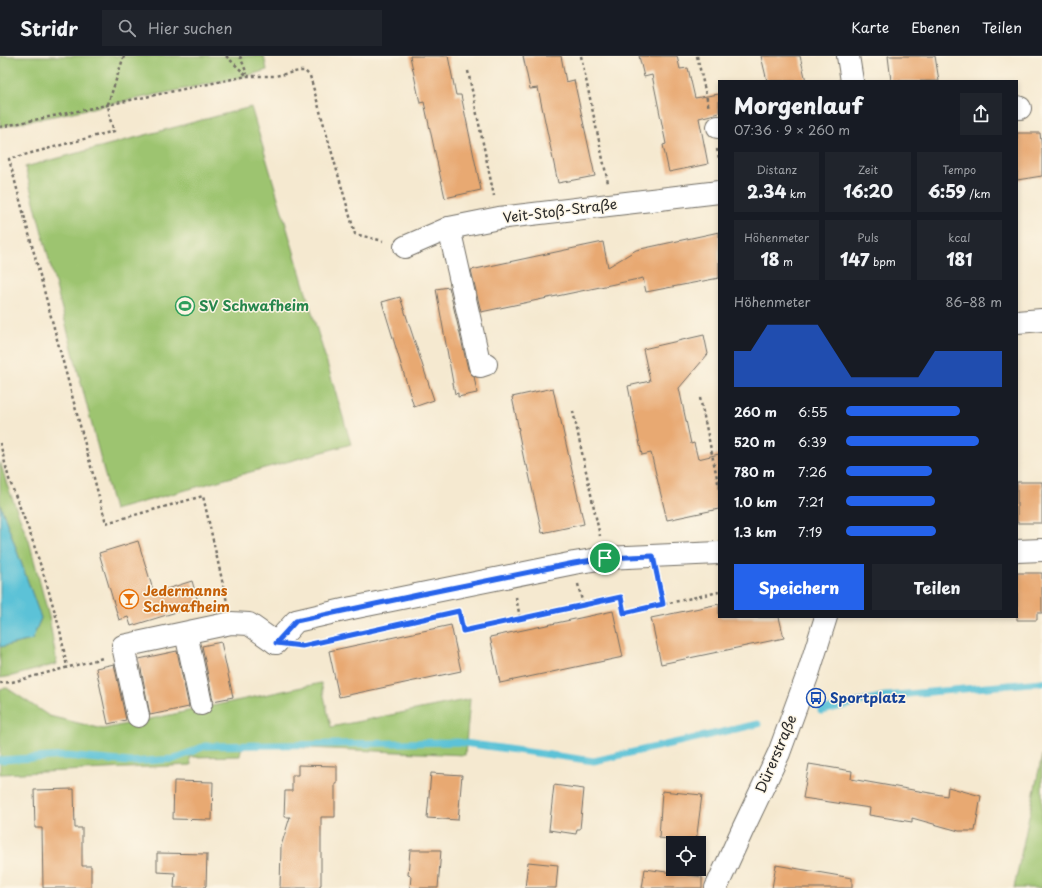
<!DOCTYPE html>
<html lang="de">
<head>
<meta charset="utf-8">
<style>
  body { margin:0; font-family:"Playpen Sans",sans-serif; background:#20242c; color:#f1f3f6; height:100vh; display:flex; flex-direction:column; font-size:15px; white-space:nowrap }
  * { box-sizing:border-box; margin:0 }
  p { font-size:13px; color:#9ea1a6 }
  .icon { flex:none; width:22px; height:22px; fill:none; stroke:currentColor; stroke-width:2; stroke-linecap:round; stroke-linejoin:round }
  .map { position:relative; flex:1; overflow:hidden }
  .sheet { position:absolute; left:718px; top:24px; width:300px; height:538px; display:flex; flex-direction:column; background:#171b24; border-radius:0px; box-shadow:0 2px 6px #0003 }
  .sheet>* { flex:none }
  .tools { position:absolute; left:666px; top:780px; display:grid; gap:8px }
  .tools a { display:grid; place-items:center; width:40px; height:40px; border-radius:0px; background:#171b24; box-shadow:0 2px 6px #0003; font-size:20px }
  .pin { position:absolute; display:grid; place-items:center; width:34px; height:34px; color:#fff; margin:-17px; border:2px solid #fff; border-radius:50%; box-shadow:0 1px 4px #0007 }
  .round { display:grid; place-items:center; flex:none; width:42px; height:42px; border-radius:0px; background:#20242c }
  .head { display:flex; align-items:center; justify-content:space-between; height:68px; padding:0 16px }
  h1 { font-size:22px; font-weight:800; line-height:30px }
  .metrics { display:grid; grid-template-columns:repeat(3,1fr); gap:6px; height:68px; padding:4px 16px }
  .metrics div { display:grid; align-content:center; border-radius:0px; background:#20242c; text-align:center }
  .metrics b { font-size:17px; font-weight:800 }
  .metrics small { font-size:11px; font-weight:400 }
  .metrics p { font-size:11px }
  .chart { height:112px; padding:8px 16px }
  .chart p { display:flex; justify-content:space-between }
  .chart svg { width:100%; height:72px; margin-top:4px; fill:#2563eb; opacity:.7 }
  .button { display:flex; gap:8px; margin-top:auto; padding:8px 16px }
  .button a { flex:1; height:46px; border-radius:0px; background:#2563eb; color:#fff; font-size:16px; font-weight:800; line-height:46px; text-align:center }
  .button a+a { background:#20242c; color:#f1f3f6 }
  ul { padding:0 16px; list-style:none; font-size:13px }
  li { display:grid; grid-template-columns:64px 48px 1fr; align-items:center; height:30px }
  li i { height:10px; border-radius:5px; background:#2563eb }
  header { display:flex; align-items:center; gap:24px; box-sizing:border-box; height:56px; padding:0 20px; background:#171b24; border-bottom:1px solid #363941 }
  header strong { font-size:19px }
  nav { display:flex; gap:22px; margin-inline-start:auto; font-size:14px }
  .search { width:280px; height:36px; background:#20242c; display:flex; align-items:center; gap:10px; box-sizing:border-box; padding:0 14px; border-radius:0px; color:#9ea1a6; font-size:15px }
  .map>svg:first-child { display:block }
  .green { fill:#9dc46f; stroke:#64784d }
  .water { fill:#5bc2d7; stroke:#437681 }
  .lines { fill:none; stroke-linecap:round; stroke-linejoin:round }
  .stream { stroke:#5bc2d7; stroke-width:7 }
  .building { fill:#e8a972 }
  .minor-casing { stroke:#726e65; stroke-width:24 }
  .path { stroke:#726e65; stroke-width:2.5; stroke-dasharray:3 3; stroke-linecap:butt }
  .minor { stroke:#fff; stroke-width:22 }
  .route-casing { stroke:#fff; stroke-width:8 }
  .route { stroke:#2563eb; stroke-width:5 }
  .labels { text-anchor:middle; stroke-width:3; stroke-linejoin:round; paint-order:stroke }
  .street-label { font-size:14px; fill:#2b2b2b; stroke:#fcf5e5 }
  .leisure-label { font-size:14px; font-weight:bold; fill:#27864d; stroke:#fcf5e5; text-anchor:start }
  .food-label { font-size:14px; font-weight:bold; fill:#c56008; stroke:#fcf5e5; text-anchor:start }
  .transit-label { font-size:14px; font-weight:bold; fill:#164399; stroke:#fcf5e5; text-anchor:start }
</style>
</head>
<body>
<header>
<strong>Stridr</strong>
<div class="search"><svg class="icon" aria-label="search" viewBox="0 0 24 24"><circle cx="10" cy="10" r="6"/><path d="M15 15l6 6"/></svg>Hier suchen</div>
<nav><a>Karte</a><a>Ebenen</a><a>Teilen</a></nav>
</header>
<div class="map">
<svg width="1042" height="832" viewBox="0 0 1042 832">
  <rect width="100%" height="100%" fill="#fcf5e5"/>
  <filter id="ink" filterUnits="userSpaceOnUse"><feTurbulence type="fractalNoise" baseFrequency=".025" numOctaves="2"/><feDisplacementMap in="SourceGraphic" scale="8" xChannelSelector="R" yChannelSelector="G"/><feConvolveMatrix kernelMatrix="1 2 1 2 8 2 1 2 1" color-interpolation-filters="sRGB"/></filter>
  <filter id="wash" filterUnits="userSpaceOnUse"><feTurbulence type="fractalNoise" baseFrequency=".012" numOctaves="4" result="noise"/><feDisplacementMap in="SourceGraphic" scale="16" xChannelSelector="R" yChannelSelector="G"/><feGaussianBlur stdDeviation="0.9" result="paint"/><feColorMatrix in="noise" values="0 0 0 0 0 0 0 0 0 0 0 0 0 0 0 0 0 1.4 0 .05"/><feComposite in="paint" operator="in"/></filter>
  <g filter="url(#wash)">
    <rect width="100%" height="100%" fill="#f5e9d0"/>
    <g class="green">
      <path d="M 0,0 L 264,0 L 267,14 L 247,20 L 0,71 Z"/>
      <path d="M 251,51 L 351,388 L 114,454 L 25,111 Z"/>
      <path d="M 0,405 L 7,429 L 29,485 L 49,561 L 57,608 L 12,620 L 0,622 L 0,591 L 32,584 L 41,562 L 0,448 Z"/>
      <path d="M 321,627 L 331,671 L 470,643 L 465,699 L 242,689 L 240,700 L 190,701 L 191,709 L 0,718 L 0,633 L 7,632 L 49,660 L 103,673 Z"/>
      <path d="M 1042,699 L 1042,832 L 1014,832 Z"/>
    </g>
    <path class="water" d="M 0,448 L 41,562 L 32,584 L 0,591 Z"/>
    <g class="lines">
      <g class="stream">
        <path d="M 821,655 L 885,640 L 1042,626"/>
        <path d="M 0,704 L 67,700 L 130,706 L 174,703 L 205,690 L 457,686 L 594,705 L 758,668"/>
      </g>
    </g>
    <g id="blocks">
      <g class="building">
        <path d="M 410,0 L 448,0 L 456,39 L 461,39 L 481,134 L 445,142 L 424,46 L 420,47 Z"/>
        <path d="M 523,0 L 561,0 L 566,26 L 574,24 L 595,120 L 558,127 L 538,32 L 530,33 Z"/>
        <path d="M 639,0 L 677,0 L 680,13 L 688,12 L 695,42 L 719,38 L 719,57 L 699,62 L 708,108 L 669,116 L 663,89 L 666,88 L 652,19 L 644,21 Z"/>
        <path d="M 761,0 L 800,0 L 806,25 L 767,25 Z"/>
        <path d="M 888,0 L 935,0 L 939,25 L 891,25 Z"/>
        <path d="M 1017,77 L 1040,77 L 1042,93 L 1042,120 L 1017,124 Z"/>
        <path d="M 719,176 L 719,222 L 646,236 L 643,222 L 481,256 L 471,214 L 603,186 L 608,211 L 636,194 Z"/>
        <path d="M 449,231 L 468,313 L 471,318 L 474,320 L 477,337 L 458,341 L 458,337 L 455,338 L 436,233 Z"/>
        <path d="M 400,241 L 434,344 L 414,351 L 382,246 Z"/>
        <path d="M 704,279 L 708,298 L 679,332 L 691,388 L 694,387 L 698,403 L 719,398 L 719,453 L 667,464 L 651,397 L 642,399 L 628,330 L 650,325 L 643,293 Z"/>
        <path d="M 553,332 L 559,361 L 560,361 L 584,468 L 542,477 L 527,409 L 525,409 L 518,374 L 519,374 L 512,341 Z"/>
        <rect x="1017" y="426" width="25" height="41"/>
        <path d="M 138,485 L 154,537 L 192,525 L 199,549 L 131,570 L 128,561 L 119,564 L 99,497 Z"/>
        <path d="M 1017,517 L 1042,517 L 1042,557 L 1037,557 L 1037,564 L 1017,564 Z"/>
        <path d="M 719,548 L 719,561 L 779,561 L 784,582 L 661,608 L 651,562 Z"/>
        <path d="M 613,555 L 623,601 L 500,627 L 490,581 Z"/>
        <path d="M 451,569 L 461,615 L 339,641 L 329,595 Z"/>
        <path d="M 221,586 L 233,641 L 213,645 L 202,590 Z"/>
        <path d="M 177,595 L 189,651 L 150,659 L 139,603 Z"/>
        <path d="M 114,608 L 126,664 L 108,668 L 96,612 Z"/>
        <path d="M 809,708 L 852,715 L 851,723 L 947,740 L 948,731 L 981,740 L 975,775 L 959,775 L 912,762 L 912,766 L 869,759 L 870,752 L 803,742 Z"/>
        <path d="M 298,709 L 337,710 L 337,728 L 335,728 L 335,761 L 321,761 L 321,829 L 320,829 L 320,832 L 280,832 L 281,790 L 290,761 L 284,761 L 285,735 L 292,735 L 292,719 L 298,719 Z"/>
        <path d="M 431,717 L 462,719 L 458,764 L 427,762 Z"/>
        <path d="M 174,725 L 213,726 L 212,764 L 173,763 Z"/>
        <path d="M 554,729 L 584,733 L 580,773 L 577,773 L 576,778 L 549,774 Z"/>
        <path d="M 74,733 L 75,772 L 82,772 L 82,810 L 91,810 L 91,832 L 43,832 L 42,772 L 35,772 L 34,734 Z"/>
        <path d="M 662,735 L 702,739 L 696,786 L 659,782 Z"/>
        <path d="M 410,794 L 441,794 L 438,832 L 410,832 L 411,820 L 408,819 Z"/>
        <path d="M 157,797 L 207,798 L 206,830 L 205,830 L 205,832 L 174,832 L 175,817 L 157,816 Z"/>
        <path d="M 528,806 L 558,809 L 556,832 L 525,832 Z"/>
        <path d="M 776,809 L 852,822 L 852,832 L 772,832 Z"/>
        <path d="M 645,813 L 702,821 L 702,832 L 642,832 Z"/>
      </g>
    </g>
  </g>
  <g filter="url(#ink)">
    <use href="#blocks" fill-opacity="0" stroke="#726e65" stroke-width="1"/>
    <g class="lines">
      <defs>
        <g id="minor">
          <path d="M 848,0 L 852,25"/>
          <path d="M 1017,51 L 1020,52"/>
          <path d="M 718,71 L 719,71"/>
          <path d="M 449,172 L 480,310 L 486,308"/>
          <path d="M 405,191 L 449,172 L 499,162 L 719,136"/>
          <path d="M 1017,266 L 1042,264"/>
          <path d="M 1017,495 L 1042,494"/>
          <path d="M 186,577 L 201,648"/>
          <path d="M 276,587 L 296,565 L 352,552 L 574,507 L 605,502 L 719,497"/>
          <path d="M 138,660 L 123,590 L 231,567 L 249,568 L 276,587"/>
          <path d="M 716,832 L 742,775 L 779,697 L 809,615 L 826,561"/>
        </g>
      </defs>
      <use href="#minor" class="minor-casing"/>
      <g class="path">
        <path d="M 124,0 L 108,48 L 110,63 L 114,75 L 9,103 L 106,467 L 203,440 L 227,546"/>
        <path d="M 226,0 L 247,20"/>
        <path d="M 240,0 L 247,18"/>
        <path d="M 581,0 L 608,127"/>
        <path d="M 697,0 L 709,52"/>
        <path d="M 468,15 L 494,140"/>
        <path d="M 0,71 L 247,20 L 275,20 L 299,15 L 305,15 L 310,20 L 355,178 L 383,185"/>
        <path d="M 717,93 L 719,102"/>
        <path d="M 700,342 L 719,431"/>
        <path d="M 573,355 L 600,480"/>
        <path d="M 0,387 L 9,423 L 31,480 L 47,529 L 60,574 L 67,611"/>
        <path d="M 657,521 L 663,548"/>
        <path d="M 578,528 L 583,549"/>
        <path d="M 516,541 L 520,562"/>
        <path d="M 306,589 L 459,555 L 463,575 L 621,541 L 624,557 L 719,536"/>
        <path d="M 0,627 L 12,626 L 103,602"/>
      </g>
      <use href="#minor" class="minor"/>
    </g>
  </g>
  <g class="lines" filter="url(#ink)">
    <defs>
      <path id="route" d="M 653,500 L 663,548 L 624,557 L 621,541 L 463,575 L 459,555 L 302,590 L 276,587 L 296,565 L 427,537 L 574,507 L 605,502 Z"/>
    </defs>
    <use href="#route" class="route-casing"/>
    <use href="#route" class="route"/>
  </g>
  <defs>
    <symbol id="stadium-ring" viewBox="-11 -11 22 22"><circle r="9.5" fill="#fcf5e5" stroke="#2e9e5b" stroke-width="1.5"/><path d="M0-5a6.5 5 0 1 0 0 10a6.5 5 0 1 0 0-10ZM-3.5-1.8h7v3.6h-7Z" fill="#2e9e5b"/></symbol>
    <symbol id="bar-ring" viewBox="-11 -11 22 22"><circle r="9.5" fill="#fcf5e5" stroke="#e8710a" stroke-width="1.5"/><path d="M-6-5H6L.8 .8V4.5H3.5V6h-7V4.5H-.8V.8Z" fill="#e8710a"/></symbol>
    <symbol id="bus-ring" viewBox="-11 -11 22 22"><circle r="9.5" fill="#fcf5e5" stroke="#1a4fb4" stroke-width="1.5"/><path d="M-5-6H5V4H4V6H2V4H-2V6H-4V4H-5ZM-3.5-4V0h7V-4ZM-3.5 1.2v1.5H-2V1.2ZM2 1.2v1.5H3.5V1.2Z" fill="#1a4fb4"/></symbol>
  </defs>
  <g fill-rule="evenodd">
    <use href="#stadium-ring" x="174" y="239" width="22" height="22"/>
    <use href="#bar-ring" x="118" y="532" width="22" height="22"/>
    <use href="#bus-ring" x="805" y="631" width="22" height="22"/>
  </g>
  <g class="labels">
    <g class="street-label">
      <text transform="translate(560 155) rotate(-7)" y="5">Veit-Stoß-Straße</text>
      <text transform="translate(776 698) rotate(-67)" y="5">Dürerstraße</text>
    </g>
    <g class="leisure-label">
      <text x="199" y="255">SV Schwafheim</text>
    </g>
    <g class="food-label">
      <text x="143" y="540">Jedermanns<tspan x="143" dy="16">Schwafheim</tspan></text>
    </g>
    <g class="transit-label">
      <text x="830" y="647">Sportplatz</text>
    </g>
  </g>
</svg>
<div class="tools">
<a><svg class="icon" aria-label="locate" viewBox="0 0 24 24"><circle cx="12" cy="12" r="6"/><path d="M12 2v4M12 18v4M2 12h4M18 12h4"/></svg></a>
</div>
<div class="pin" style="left:605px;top:502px;background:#1e9e55"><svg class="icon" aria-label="arrive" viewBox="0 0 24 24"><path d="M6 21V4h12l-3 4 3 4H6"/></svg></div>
<section class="sheet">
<div class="head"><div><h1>Morgenlauf</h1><p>07:36 · 9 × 260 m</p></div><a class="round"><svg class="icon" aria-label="share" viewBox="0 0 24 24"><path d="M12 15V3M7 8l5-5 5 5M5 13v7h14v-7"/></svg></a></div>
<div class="metrics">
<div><p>Distanz</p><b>2.34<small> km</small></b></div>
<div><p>Zeit</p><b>16:20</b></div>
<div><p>Tempo</p><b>6:59<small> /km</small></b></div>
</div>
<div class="metrics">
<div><p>Höhenmeter</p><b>18<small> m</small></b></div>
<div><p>Puls</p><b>147<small> bpm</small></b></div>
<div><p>kcal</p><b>181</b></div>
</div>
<div class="chart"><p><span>Höhenmeter</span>86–88 m</p>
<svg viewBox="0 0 160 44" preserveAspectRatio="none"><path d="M0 44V22L10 22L20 6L30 6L40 6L50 6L60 22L70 38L80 38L90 38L100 38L110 38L120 22L130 22L140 22L150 22L160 22V44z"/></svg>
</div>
<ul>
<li><b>260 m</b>6:55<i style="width:73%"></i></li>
<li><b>520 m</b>6:39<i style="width:85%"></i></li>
<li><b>780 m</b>7:26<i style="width:55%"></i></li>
<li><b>1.0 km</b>7:21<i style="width:57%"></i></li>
<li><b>1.3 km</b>7:19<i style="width:58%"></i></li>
</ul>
<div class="button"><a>Speichern</a><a>Teilen</a></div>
</section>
</div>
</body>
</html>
